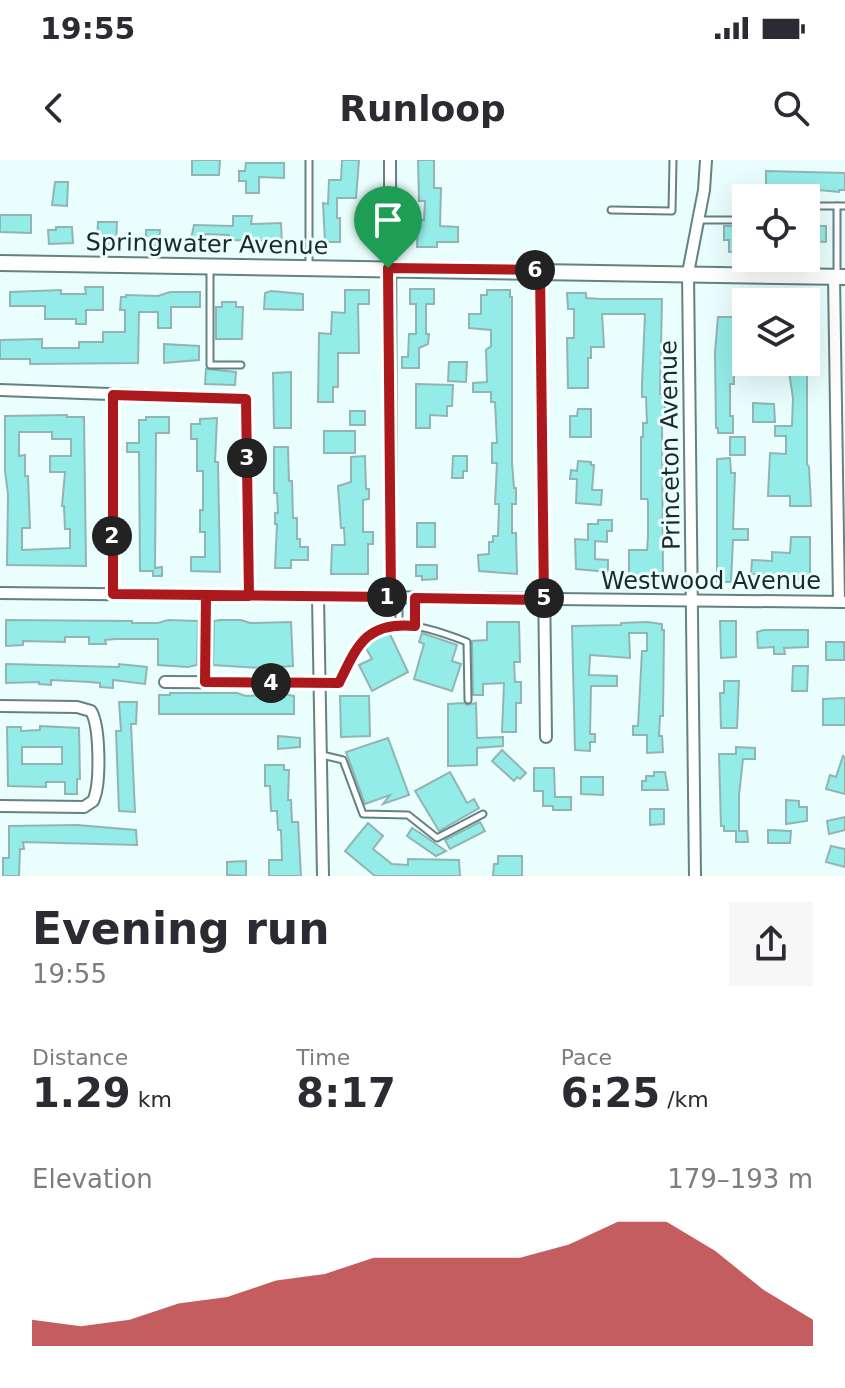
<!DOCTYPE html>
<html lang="en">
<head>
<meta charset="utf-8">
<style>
  body { margin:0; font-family:"DejaVu Sans",sans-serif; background:#f7f7f7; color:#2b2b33; height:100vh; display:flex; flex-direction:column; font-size:30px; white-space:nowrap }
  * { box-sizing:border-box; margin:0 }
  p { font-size:26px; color:#7c7c81 }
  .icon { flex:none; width:44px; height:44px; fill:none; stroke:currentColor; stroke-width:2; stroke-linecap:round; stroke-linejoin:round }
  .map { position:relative; height:716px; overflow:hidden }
  .panel { display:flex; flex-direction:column; background:#fff; flex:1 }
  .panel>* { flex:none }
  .controls { position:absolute; left:732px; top:24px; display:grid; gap:16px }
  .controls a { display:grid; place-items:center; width:88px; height:88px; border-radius:0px; background:#fff; box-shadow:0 8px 32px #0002; font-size:40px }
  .pin { position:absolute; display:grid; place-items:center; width:68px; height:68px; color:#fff; margin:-82px -34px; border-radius:50% 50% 50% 0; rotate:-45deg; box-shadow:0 0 8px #0007 }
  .pin .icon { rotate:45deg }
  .km { position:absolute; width:40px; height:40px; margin:-20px; border-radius:50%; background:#222; color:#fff; font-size:22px; line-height:40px; text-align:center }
  .round { display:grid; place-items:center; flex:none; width:84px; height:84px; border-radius:0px; background:#f7f7f7 }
  .overview { display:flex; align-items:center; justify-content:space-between; height:136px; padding:0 32px }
  h1 { font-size:44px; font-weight:600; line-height:60px }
  .stats { display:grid; grid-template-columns:repeat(3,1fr); gap:12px; height:136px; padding:8px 32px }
  .stats div { display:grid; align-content:center }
  .stats b { font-size:40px; font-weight:600 }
  .stats small { font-size:22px; font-weight:400 }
  .stats p { font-size:22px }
  .chart { height:224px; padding:16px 32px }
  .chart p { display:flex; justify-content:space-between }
  .chart svg { width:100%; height:144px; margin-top:8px; fill:#ac191d; opacity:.7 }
  .status { display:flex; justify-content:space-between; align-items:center; height:56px; padding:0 40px; background:#fff; direction:ltr }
  .status svg { height:22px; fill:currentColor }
  header { display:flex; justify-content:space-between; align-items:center; height:104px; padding:0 32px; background:#fff; font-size:36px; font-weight:600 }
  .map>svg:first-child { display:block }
  .building { fill:#94ece8; stroke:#92b4b3; stroke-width:2; fill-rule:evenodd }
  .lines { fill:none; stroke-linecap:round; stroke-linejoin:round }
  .lane-casing { stroke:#628382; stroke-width:9 }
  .street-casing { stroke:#628382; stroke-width:14 }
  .secondary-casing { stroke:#628382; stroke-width:18 }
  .lane { stroke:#fff; stroke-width:5 }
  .street { stroke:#fff; stroke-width:10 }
  .secondary { stroke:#fff; stroke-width:14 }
  .route-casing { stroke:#fff; stroke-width:16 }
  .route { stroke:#ac191d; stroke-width:10 }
  .labels { text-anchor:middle; stroke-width:6; stroke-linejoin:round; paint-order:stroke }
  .street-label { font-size:24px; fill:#1b2928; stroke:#e9fefd }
</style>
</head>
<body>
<div class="status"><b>19:55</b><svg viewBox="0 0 49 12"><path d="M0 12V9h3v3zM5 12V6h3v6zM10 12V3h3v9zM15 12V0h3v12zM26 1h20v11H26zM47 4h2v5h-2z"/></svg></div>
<header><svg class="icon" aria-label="back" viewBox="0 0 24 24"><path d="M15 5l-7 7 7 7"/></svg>Runloop<svg class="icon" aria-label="search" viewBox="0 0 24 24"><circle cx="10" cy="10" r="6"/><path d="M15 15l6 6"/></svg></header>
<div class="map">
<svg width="845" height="716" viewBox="0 0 845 716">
  <rect width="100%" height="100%" fill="#e9fefd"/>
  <g class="building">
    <path d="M 192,0 L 220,0 L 219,15 L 192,15 Z"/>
    <path d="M 342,0 L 359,0 L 356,38 L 337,38 L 337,58 L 340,58 L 340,82 L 325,82 L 323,43 L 328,44 L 329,20 L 341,20 Z"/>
    <path d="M 418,0 L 434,0 L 434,28 L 441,28 L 440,66 L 458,67 L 458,82 L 437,82 L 437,87 L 417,87 L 418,60 L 424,60 L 425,41 L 419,41 Z"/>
    <path d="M 246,3 L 284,3 L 284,18 L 259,17 L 259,33 L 246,33 L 246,21 L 239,21 L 239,11 L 245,11 Z"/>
    <path d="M 766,11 L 845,13 L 845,30 L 839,30 L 839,32 L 796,28 L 796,31 L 778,30 L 778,28 L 766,27 Z"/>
    <path d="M 55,22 L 68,22 L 67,46 L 52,45 Z"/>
    <path d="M 0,55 L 31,55 L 31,73 L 0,72 Z"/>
    <path d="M 233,56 L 252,56 L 251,64 L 281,63 L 282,85 L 266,85 L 266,81 L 229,80 L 229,75 L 205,74 L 205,83 L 190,83 L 194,65 L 233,66 Z"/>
    <path d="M 806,60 L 818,60 L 818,66 L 826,66 L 826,82 L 806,81 Z"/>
    <path d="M 98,62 L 117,62 L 116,84 L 97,83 Z"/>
    <path d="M 724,66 L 745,66 L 745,91 L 729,92 L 729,80 L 724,80 Z"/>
    <path d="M 56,67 L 72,67 L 73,83 L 49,84 L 48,70 L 56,70 Z"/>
    <path d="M 146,70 L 160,70 L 159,85 L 146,85 Z"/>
    <path d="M 85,127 L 103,127 L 103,150 L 86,150 L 86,164 L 76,164 L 76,159 L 45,159 L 45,146 L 10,146 L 10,132 L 61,130 L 61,134 L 86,134 Z"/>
    <path d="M 410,129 L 434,129 L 434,144 L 426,144 L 426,174 L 429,174 L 428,184 L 419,188 L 419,208 L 402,208 L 402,197 L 408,197 L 409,174 L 416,174 L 416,144 L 410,144 Z"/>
    <path d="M 345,130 L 369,130 L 369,144 L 358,144 L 359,193 L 338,193 L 338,227 L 333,227 L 333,242 L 318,242 L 319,173 L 331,174 L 332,152 L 345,153 Z"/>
    <path d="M 487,130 L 510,130 L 510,137 L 512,137 L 512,303 L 514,328 L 516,328 L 516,344 L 512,344 L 512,373 L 516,373 L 517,414 L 479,411 L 478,395 L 489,394 L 489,382 L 493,382 L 493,376 L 498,376 L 499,344 L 495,344 L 497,303 L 492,303 L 492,283 L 497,283 L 495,242 L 491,242 L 491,232 L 473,232 L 473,223 L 487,222 L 486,190 L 491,186 L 491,170 L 469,168 L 469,154 L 481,154 L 481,135 L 487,135 Z"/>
    <path d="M 271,131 L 303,134 L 303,150 L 264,149 L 265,133 Z"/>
    <path d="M 170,132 L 200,132 L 200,147 L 171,147 L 171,168 L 158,168 L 158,152 L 139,152 L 138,203 L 30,204 L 30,199 L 0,199 L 0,180 L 42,179 L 42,188 L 79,188 L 79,182 L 103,182 L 103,172 L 125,172 L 125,150 L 120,150 L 121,137 L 126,137 L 126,135 L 158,136 Z"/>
    <path d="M 567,133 L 586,133 L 586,138 L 602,139 L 662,139 L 660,234 L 665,234 L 665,265 L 662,265 L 663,418 L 629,418 L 629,390 L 647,390 L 648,376 L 648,342 L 647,339 L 641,339 L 641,277 L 643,277 L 643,263 L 647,263 L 646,237 L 642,237 L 642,224 L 645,154 L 602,154 L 604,187 L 591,187 L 591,198 L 588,198 L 588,228 L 568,228 L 567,178 L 574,178 L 574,149 L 568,149 Z"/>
    <path d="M 222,142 L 236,142 L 236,147 L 243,147 L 242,179 L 216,179 L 216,147 L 222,147 Z"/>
    <path d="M 718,157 L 733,157 L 733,180 L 739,180 L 739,211 L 734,211 L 734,224 L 730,224 L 730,256 L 733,256 L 733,273 L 718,273 L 718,268 L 716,268 L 715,193 Z"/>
    <path d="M 164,184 L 199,186 L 199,200 L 164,203 Z"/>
    <path d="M 449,202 L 467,202 L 466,222 L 448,221 Z"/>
    <path d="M 206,209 L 236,212 L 235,225 L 205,224 Z"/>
    <path d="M 807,211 L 807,304 L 809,307 L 811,346 L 790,346 L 790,336 L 768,336 L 770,293 L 786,294 L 786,276 L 775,276 L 775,266 L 792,266 L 793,238 L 789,212 Z"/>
    <path d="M 291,212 L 291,268 L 274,268 L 273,213 Z"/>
    <path d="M 416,224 L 453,225 L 452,246 L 447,246 L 447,256 L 430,255 L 430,268 L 416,268 Z"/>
    <path d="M 753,243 L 774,244 L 775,262 L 753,262 Z"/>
    <path d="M 578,249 L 591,249 L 591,277 L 570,277 L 570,256 L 577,256 Z"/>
    <rect x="350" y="251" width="15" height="14"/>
    <path d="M 67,255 L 67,257 L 84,257 L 86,406 L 7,405 L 8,334 L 5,311 L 5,256 ZM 19,272 L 52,272 L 52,279 L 71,279 L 71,296 L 50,296 L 50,312 L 65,312 L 62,346 L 64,346 L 65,369 L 70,369 L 70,388 L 22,390 L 22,368 L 30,368 L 28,316 L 25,316 L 25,295 L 19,296 Z"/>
    <path d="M 146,257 L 169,257 L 169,273 L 156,273 L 155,408 L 162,407 L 162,416 L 153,416 L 153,411 L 140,411 L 139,292 L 127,292 L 127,283 L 139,283 L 139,260 L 146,260 Z"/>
    <path d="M 217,258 L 215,302 L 218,302 L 220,412 L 191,411 L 191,397 L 205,397 L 205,372 L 200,372 L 200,350 L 203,350 L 203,311 L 197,311 L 197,279 L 191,279 L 191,264 L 200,264 L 200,259 Z"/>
    <rect x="324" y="271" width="31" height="22"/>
    <rect x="730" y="277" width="15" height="18"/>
    <path d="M 274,287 L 288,287 L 289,321 L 292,321 L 293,358 L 297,358 L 297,379 L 300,379 L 300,387 L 308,387 L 308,400 L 291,400 L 291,408 L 275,408 L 277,364 L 275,364 L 275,353 L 278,353 L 277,333 L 274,333 Z"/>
    <path d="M 365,296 L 366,329 L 369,329 L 369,339 L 363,340 L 363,372 L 373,372 L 373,384 L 368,384 L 368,414 L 331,414 L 332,385 L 345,385 L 344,368 L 341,368 L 338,326 L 351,322 L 351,297 Z"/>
    <path d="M 453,296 L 467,296 L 467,311 L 463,311 L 463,318 L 452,318 Z"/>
    <path d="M 730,298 L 731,313 L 735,313 L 733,369 L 748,369 L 748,380 L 733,380 L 731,422 L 717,422 L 717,299 Z"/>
    <path d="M 578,301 L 591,302 L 591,305 L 594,305 L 592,330 L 602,330 L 601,345 L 576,343 L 577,319 L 570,319 L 571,310 L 577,311 Z"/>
    <path d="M 598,360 L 612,360 L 612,371 L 607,371 L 607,382 L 595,381 L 595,399 L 608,400 L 608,412 L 576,409 L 575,379 L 588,380 L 588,364 L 598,364 Z"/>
    <rect x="417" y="363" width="18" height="24"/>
    <path d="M 791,377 L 810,377 L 810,419 L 770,419 L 770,414 L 751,414 L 752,400 L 772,401 L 772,392 L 790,393 Z"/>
    <path d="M 416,405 L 437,405 L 437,419 L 422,420 L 422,416 L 416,416 Z"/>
    <path d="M 6,460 L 132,461 L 132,463 L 158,463 L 168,460 L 198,461 L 197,505 L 188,507 L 158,505 L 158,479 L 115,479 L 105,480 L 106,484 L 89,484 L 89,477 L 65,477 L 65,482 L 23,481 L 23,485 L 6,486 Z"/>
    <path d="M 220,460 L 241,460 L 250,463 L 291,462 L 293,506 L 262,508 L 213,505 L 214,461 Z"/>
    <path d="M 720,461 L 736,461 L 736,497 L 721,498 Z"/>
    <path d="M 487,462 L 519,462 L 520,502 L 514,502 L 515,522 L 521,522 L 521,543 L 516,543 L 516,572 L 502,572 L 504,523 L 483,524 L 483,535 L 473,535 L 472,481 L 487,480 Z"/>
    <path d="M 648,462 L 662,464 L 662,470 L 664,470 L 663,556 L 660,556 L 659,576 L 662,576 L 663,592 L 647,593 L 647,575 L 633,575 L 633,566 L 638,566 L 642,491 L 647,491 L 647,473 L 629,473 L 630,498 L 590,495 L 589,515 L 617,516 L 617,526 L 591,526 L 590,574 L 595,574 L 595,582 L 590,582 L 590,591 L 575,590 L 572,466 L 621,465 L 621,463 Z"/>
    <path d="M 764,470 L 808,470 L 808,487 L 784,488 L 785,494 L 774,494 L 774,487 L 758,488 L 757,472 Z"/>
    <path d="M 389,472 L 408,512 L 372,531 L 359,505 L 372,499 L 365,486 L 372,480 Z"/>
    <path d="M 422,473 L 457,485 L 452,501 L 461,504 L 452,531 L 414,519 L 424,484 L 419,482 Z"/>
    <rect x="826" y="482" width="18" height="18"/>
    <path d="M 6,504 L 119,507 L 119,504 L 147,507 L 145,524 L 113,520 L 113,528 L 100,527 L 100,523 L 90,522 L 51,520 L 51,525 L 39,524 L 39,522 L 6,523 Z"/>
    <path d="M 793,506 L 808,506 L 807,531 L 792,531 Z"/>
    <path d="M 724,521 L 739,521 L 737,568 L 721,568 L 720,533 L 724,533 Z"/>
    <path d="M 170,533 L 237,533 L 246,536 L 284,534 L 294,536 L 294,554 L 159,554 L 159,535 L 170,535 Z"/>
    <path d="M 340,536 L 369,536 L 370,576 L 341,577 Z"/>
    <path d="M 845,538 L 845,565 L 823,565 L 823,539 Z"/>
    <path d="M 119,542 L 137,542 L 136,564 L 131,564 L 135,652 L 119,651 L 116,571 L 121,571 Z"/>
    <path d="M 464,543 L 467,545 L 476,543 L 477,578 L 503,577 L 503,586 L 477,588 L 477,605 L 448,606 L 448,544 Z"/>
    <path d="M 40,566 L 79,568 L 80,619 L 77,619 L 77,634 L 65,634 L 65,622 L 46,622 L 46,627 L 8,626 L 7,567 L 21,567 L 21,571 L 40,570 ZM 22,587 L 62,587 L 62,604 L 22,604 Z"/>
    <path d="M 278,576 L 300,578 L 300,587 L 278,589 Z"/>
    <path d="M 388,578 L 409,635 L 383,644 L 390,635 L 365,644 L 346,592 Z"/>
    <path d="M 736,587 L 755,588 L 755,599 L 743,599 L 739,635 L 739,671 L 747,671 L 748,682 L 736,682 L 736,671 L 724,671 L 724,666 L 721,666 L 719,594 L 736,594 Z"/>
    <path d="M 502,590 L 526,613 L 520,619 L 517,617 L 514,621 L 492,601 Z"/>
    <path d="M 843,596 L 845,597 L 845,634 L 826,629 L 830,615 L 836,617 Z"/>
    <path d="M 265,605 L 284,605 L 284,610 L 289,610 L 288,640 L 291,640 L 292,662 L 298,662 L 301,716 L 269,716 L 269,700 L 282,700 L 281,670 L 278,670 L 277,651 L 271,651 L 270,626 L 265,626 Z"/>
    <path d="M 534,608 L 554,608 L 555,637 L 571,637 L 571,650 L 553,650 L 553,646 L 543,646 L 543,631 L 534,631 Z"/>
    <path d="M 450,612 L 467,643 L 474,639 L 479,648 L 439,671 L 415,631 Z"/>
    <path d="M 654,612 L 665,612 L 668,630 L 642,630 L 642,621 L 646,621 L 646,616 L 654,616 Z"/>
    <path d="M 581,617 L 603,617 L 603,635 L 581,634 Z"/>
    <path d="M 786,640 L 799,641 L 799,647 L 807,647 L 807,661 L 786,664 Z"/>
    <path d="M 650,649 L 664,649 L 664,664 L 650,665 Z"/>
    <path d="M 845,657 L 845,670 L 829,674 L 827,661 Z"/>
    <path d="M 480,662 L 485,671 L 450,689 L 445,680 Z"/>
    <path d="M 368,663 L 383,676 L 373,689 L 392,704 L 408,705 L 408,699 L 459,700 L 460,716 L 375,716 L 345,691 Z"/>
    <path d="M 77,665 L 136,670 L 137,685 L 23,682 L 24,689 L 20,689 L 19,716 L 3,716 L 3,698 L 9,698 L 9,666 Z"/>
    <path d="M 412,668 L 420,673 L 446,691 L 436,696 L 407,676 Z"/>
    <path d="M 768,670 L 791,671 L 790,683 L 768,683 Z"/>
    <path d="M 831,686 L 845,689 L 845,707 L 826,702 Z"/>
    <path d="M 498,696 L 522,696 L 522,716 L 493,716 L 494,704 L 498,704 Z"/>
    <path d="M 246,701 L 246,716 L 227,715 L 227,702 Z"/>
  </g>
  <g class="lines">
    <defs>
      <g id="lane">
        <path d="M 806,46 L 845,46"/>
        <path d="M 611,50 L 672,51 L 673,0"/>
        <path d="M 699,60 L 746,60"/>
        <path d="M 754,98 L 754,113"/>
        <path d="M 210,107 L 210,205 L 241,205"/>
        <path d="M 309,107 L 309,0"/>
        <path d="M 837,117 L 837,46"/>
        <path d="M 415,439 L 415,466"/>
        <path d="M 399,465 L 399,438"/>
        <path d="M 320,523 L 339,523 C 345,510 351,495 360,483 C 385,450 436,470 467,482 L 468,540"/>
        <path d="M 322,595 L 343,600 L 363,654 L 408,655 L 437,678 L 483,654"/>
      </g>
      <g id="street">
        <path d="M 390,0 L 391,437"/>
        <path d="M 540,110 L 546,577"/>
        <path d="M 834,117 L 839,442"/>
        <path d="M 0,230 L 246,239 L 249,436"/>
        <path d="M 113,235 L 113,434"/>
        <path d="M 0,433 L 845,442"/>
        <path d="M 318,437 L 323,716"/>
        <path d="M 165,522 L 320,523"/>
        <path d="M 205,522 L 206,436"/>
        <path d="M 0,546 L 77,547 L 91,551 C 100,566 101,625 93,641 L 84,647 L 0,646"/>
        <path d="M 695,716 L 688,113 L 704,30 L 706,0"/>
      </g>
      <path id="secondary" d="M 0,103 L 845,117"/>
    </defs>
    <use href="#lane" class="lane-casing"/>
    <use href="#street" class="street-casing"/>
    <use href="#secondary" class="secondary-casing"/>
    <use href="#lane" class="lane"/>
    <use href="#street" class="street"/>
    <use href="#secondary" class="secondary"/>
  </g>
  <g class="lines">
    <defs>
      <path id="route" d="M 388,108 L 391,437 L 113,434 L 113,235 L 246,239 L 249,436 L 206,436 L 205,522 L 339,523 C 357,486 366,461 415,466 L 415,438 L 544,440 L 540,110 L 388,108"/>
    </defs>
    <use href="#route" class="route-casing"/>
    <use href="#route" class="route"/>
  </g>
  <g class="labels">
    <g class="street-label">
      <text transform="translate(207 84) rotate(1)" y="8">Springwater Avenue</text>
      <text transform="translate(670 285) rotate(-91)" y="8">Princeton Avenue</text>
      <text x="711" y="429">Westwood Avenue</text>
    </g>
  </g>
</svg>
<div class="controls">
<a><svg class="icon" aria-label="locate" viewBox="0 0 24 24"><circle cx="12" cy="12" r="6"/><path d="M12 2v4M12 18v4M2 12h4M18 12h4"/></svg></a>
<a><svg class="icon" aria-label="layers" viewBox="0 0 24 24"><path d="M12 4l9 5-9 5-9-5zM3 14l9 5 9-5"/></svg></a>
</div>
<div class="pin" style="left:388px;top:108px;background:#1e9e55"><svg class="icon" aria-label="arrive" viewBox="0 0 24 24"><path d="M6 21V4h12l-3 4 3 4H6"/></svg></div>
<b class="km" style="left:387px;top:437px">1</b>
<b class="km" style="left:112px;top:376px">2</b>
<b class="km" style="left:247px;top:298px">3</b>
<b class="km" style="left:271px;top:523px">4</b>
<b class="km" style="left:544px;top:438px">5</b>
<b class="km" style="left:535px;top:110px">6</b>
</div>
<section class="panel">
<div class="overview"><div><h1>Evening run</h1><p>19:55</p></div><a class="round"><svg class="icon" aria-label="share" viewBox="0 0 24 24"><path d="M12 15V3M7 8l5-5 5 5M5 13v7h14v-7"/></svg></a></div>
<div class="stats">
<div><p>Distance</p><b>1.29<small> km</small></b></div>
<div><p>Time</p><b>8:17</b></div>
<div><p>Pace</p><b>6:25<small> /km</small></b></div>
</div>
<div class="chart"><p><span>Elevation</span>179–193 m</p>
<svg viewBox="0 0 160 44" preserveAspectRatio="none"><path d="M0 44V36L10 38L20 36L30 31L40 29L50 24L60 22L70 17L80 17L90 17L100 17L110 13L120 6L130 6L140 15L150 27L160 36V44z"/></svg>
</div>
</section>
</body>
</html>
